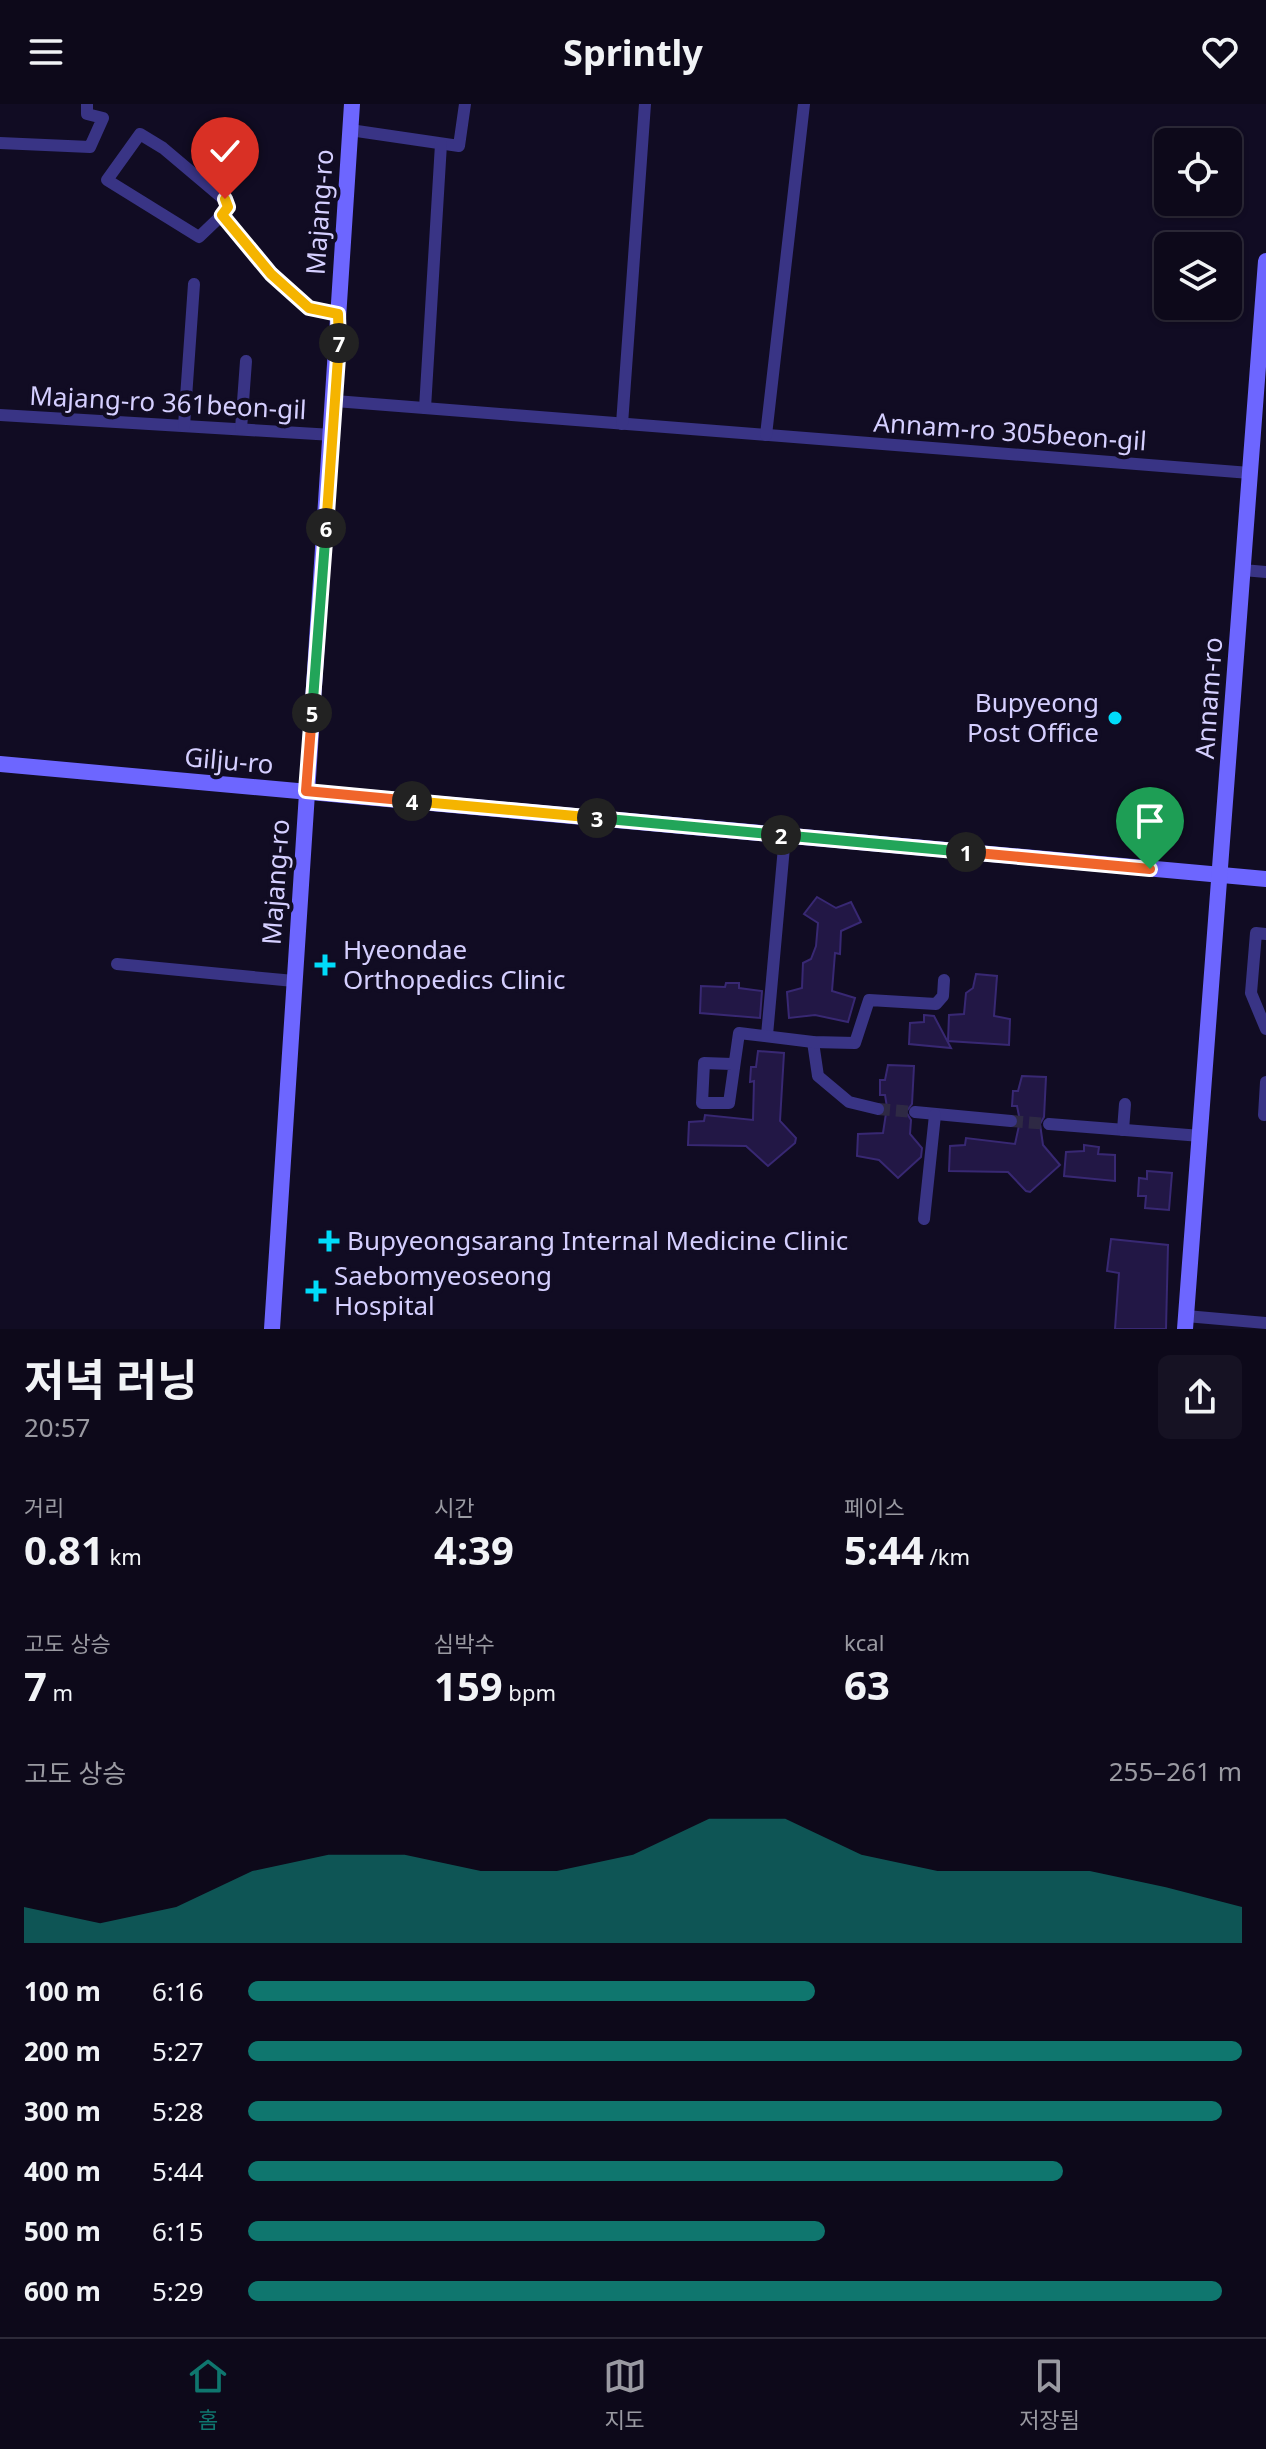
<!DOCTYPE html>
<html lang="ko">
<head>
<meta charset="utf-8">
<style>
  body { margin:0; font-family:"Noto Sans","Noto Sans KR",sans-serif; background:#161223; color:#f1f3f6; height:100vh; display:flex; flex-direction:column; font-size:30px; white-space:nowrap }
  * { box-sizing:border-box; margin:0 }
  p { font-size:26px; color:#9a9aa2 }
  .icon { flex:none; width:44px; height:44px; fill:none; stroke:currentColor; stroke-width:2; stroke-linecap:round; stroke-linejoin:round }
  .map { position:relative; height:1225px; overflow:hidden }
  .side { display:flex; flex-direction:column; background:#0d091a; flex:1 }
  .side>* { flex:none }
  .controls { position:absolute; left:1154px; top:24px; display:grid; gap:16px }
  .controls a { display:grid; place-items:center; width:88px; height:88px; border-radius:12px; background:#0d091a; box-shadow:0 2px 6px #0004,0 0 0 2px #2d2a39; font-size:40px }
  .pin { position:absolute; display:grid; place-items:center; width:68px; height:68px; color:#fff; margin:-82px -34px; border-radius:50% 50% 50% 0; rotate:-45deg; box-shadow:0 0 8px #0007 }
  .pin .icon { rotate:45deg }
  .km { position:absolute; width:40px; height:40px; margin:-20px; border-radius:50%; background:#222; color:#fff; font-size:22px; line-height:40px; text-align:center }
  .round { display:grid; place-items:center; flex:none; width:84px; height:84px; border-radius:12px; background:#161223 }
  .headline { display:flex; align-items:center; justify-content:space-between; height:136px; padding:0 24px }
  h1 { font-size:44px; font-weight:700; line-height:60px }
  .stats { display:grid; grid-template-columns:repeat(3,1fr); gap:12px; height:136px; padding:8px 24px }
  .stats div { display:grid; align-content:center }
  .stats b { font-size:40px; font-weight:700 }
  .stats small { font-size:22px; font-weight:400 }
  .stats p { font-size:22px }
  .chart { height:224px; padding:16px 24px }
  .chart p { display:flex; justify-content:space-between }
  .chart svg { width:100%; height:144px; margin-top:8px; fill:#0f766e; opacity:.7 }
  ul { padding:0 24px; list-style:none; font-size:26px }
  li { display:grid; grid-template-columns:128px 96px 1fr; align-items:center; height:60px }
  li i { height:20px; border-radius:10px; background:#0f766e }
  header { display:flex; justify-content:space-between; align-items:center; height:104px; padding:0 24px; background:#0d091a; font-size:36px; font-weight:700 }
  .tabs { display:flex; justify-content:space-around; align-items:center; height:112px; border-top:2px solid #2d2a39; background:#0d091a; font-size:22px; color:#9a9aa2 }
  .tabs a { display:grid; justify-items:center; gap:4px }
  .tabs .selected { color:#0f766e }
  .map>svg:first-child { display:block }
  .building { fill:#221745; stroke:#382873; stroke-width:2 }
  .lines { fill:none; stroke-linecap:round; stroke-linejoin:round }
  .minor-tunnel { stroke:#2e2944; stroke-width:12; stroke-dasharray:12 6; stroke-linecap:butt }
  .minor { stroke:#393485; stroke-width:12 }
  .secondary { stroke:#6d66ff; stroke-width:16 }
  .split-1-casing { stroke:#fff; stroke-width:16 }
  .split-2-casing { stroke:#fff; stroke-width:16 }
  .split-3-casing { stroke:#fff; stroke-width:16 }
  .split-4-casing { stroke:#fff; stroke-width:16 }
  .split-5-casing { stroke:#fff; stroke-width:16 }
  .split-6-casing { stroke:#fff; stroke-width:16 }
  .split-7-casing { stroke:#fff; stroke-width:16 }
  .split-8-casing { stroke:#fff; stroke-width:16 }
  .split-1 { stroke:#f0652b; stroke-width:10 }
  .split-2 { stroke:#22a559; stroke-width:10 }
  .split-3 { stroke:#22a559; stroke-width:10 }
  .split-4 { stroke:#f5b400; stroke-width:10 }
  .split-5 { stroke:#f0652b; stroke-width:10 }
  .split-6 { stroke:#22a559; stroke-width:10 }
  .split-7 { stroke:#f5b400; stroke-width:10 }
  .split-8 { stroke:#f5b400; stroke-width:10 }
  .poi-dot { fill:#00dcfa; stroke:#110c23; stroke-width:3 }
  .labels { text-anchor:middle; stroke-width:8; stroke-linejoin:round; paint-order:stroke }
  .street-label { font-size:26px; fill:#d5cfff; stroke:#110c23 }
  .poi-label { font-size:26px; fill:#d5cfff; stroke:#110c23; text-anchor:start }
</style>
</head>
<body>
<header><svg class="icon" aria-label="menu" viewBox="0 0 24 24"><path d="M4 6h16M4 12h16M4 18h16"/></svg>Sprintly<svg class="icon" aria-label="heart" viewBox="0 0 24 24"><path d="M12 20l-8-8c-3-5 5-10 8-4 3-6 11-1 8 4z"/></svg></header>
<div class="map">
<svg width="1266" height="1225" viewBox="0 0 1266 1225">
  <rect width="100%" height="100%" fill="#110c23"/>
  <g class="building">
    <path d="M 817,793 L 836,804 L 851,798 L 861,818 L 841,827 L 840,850 L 835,849 L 832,887 L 855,894 L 848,918 L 815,911 L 789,914 L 787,888 L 802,884 L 803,859 L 811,855 L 816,842 L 818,819 L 804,810 Z"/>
    <path d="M 976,870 L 997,872 L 994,912 L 1010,915 L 1009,941 L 948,937 L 949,911 L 964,910 L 966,889 L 973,884 Z"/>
    <path d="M 726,879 L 739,879 L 739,884 L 762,887 L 760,914 L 700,909 L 701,882 L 725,883 Z"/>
    <path d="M 924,911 L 934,912 L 951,944 L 909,940 L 910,919 L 924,918 Z"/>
    <path d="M 758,947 L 784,949 L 780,1017 L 796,1034 L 795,1039 L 768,1062 L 746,1042 L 688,1041 L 689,1018 L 704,1017 L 705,1011 L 753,1016 L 754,977 L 750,978 L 751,963 L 756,963 Z"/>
    <path d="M 888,961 L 914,962 L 912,1000 L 906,1008 L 911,1016 L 910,1030 L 922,1044 L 921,1053 L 898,1074 L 879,1056 L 857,1052 L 858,1030 L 883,1029 L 887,1003 L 885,991 L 880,991 L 880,976 L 885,976 Z"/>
    <path d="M 1022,972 L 1046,973 L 1044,1013 L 1040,1020 L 1043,1041 L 1060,1061 L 1030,1088 L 1026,1087 L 1008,1068 L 949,1067 L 950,1042 L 965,1041 L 966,1034 L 1015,1040 L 1020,1017 L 1017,1002 L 1012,1002 L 1013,987 L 1018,987 Z"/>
    <path d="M 1084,1041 L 1099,1043 L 1098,1050 L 1115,1051 L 1115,1077 L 1064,1072 L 1066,1048 L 1084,1047 Z"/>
    <path d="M 1147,1067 L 1172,1069 L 1169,1106 L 1145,1104 L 1146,1092 L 1138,1092 L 1139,1074 L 1147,1075 Z"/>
    <path d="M 1111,1135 L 1168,1141 L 1166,1225 L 1115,1225 L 1119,1169 L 1107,1167 Z"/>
  </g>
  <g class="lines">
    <g class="minor-tunnel">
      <path d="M 878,1005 L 915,1008"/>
      <path d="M 1011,1017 L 1049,1020"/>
    </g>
    <g class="minor">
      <path d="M 350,26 L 459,42 L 465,0"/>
      <path d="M 140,30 L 163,44 L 227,98 L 222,111 L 199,133 L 107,76 Z"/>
      <path d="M 0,39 L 90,43 L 103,14 L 87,10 L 87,0"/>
      <path d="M 222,111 L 271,170 L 309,204 L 338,210"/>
      <path d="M 335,297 L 1250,369"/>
      <path d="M 425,304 L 441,40"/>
      <path d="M 0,311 L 333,331"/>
      <path d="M 622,320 L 645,0"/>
      <path d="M 184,322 L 194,180"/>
      <path d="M 241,325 L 246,257"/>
      <path d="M 766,331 L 804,0"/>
      <path d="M 1243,466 L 1266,468"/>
      <path d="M 1266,830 L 1256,829 L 1251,889 L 1266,925"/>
      <path d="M 117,860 L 294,877"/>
      <path d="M 767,931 L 785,732"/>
      <path d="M 813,938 L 818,972 L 849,998 L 878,1005"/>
      <path d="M 732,960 L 704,959 L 702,999 L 729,999 L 739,929 L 813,938 L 855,939 L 869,896 L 936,900 L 943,892 L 944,876"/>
      <path d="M 915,1008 L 1011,1017"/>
      <path d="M 1264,1011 L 1266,978"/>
      <path d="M 1049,1020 L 1201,1032"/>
      <path d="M 1123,1026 L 1125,1000"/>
      <path d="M 924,1115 L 935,1011"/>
      <path d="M 1186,1212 L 1266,1219"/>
    </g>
    <g class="secondary">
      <path d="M 0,660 L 1266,775"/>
      <path d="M 272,1225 L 352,0"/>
      <path d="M 1185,1225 L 1266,157"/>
    </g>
  </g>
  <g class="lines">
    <defs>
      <path id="split-1" d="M 966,748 L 1150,765"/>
      <path id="split-2" d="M 781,731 L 966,748"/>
      <path id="split-3" d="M 597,714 L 781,731"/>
      <path id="split-4" d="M 412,697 L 597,714"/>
      <path id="split-5" d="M 312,609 L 306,687 L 412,697"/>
      <path id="split-6" d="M 312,609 L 326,424"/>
      <path id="split-7" d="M 326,424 L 339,239"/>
      <path id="split-8" d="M 225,95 L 228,103 L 222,111 L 271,170 L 309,204 L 338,210 L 339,239"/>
    </defs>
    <use href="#split-1" class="split-1-casing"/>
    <use href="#split-2" class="split-2-casing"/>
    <use href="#split-3" class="split-3-casing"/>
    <use href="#split-4" class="split-4-casing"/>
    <use href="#split-5" class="split-5-casing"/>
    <use href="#split-6" class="split-6-casing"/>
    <use href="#split-7" class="split-7-casing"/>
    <use href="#split-8" class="split-8-casing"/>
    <use href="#split-1" class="split-1"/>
    <use href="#split-2" class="split-2"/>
    <use href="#split-3" class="split-3"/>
    <use href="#split-4" class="split-4"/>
    <use href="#split-5" class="split-5"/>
    <use href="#split-6" class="split-6"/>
    <use href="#split-7" class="split-7"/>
    <use href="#split-8" class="split-8"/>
  </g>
  <g class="poi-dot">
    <circle cx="1115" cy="614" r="8"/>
    <path d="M321 849h8v8h8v8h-8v8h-8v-8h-8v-8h8z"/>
    <path d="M325 1125h8v8h8v8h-8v8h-8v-8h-8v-8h8z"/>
    <path d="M312 1175h8v8h8v8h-8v8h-8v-8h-8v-8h8z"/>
  </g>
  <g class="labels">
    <g class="street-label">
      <text transform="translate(320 108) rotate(-86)" y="9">Majang-ro</text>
      <text transform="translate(168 299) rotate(3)" y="9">Majang-ro 361beon-gil</text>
      <text transform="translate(1010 328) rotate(4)" y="9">Annam-ro 305beon-gil</text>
      <text transform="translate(1209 594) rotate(-86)" y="9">Annam-ro</text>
      <text transform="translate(229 657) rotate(5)" y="9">Gilju-ro</text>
      <text transform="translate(276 778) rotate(-86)" y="9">Majang-ro</text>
    </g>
    <g class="poi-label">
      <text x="1099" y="608" text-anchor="end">Bupyeong<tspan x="1099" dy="30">Post Office</tspan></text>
      <text x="343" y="855">Hyeondae<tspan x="343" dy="30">Orthopedics Clinic</tspan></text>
      <text x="347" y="1146">Bupyeongsarang Internal Medicine Clinic</text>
      <text x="334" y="1181">Saebomyeoseong<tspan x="334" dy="30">Hospital</tspan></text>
    </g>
  </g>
</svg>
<div class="controls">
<a><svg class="icon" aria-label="locate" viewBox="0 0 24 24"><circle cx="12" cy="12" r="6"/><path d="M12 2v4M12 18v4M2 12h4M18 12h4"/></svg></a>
<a><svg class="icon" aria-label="layers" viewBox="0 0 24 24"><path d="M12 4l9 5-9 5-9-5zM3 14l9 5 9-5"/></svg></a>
</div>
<div class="pin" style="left:1150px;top:765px;background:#1e9e55"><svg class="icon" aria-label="arrive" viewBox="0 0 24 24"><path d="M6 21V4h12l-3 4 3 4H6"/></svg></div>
<div class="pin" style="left:225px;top:95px;background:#d93025"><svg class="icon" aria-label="check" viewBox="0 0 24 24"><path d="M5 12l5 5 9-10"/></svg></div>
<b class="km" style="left:966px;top:748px">1</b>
<b class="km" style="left:781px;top:731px">2</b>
<b class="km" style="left:597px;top:714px">3</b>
<b class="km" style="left:412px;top:697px">4</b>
<b class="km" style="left:312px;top:609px">5</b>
<b class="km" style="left:326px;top:424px">6</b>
<b class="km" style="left:339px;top:239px">7</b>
</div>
<section class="side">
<div class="headline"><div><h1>저녁 러닝</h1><p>20:57</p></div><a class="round"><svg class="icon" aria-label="share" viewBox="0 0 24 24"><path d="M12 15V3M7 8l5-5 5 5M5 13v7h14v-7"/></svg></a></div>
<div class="stats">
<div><p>거리</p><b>0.81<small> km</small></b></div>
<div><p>시간</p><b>4:39</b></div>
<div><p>페이스</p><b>5:44<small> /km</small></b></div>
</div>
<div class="stats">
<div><p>고도 상승</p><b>7<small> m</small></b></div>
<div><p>심박수</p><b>159<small> bpm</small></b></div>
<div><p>kcal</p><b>63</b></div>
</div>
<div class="chart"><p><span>고도 상승</span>255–261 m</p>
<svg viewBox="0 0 160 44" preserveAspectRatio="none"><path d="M0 44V33L10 38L20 33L30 22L40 17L50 17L60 22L70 22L80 17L90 6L100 6L110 17L120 22L130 22L140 22L150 27L160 33V44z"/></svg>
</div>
<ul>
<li><b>100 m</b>6:16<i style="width:57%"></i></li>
<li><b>200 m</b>5:27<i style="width:100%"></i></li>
<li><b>300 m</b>5:28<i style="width:98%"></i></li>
<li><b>400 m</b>5:44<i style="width:82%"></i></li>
<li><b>500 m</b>6:15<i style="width:58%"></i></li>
<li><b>600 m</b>5:29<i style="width:98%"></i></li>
</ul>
</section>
<nav class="tabs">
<a class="selected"><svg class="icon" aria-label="home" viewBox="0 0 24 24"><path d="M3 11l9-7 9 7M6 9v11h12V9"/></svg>홈</a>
<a><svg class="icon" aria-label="map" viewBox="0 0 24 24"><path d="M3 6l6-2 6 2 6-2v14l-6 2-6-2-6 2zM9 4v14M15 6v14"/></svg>지도</a>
<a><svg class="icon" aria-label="saved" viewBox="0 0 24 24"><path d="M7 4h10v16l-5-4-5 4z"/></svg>저장됨</a>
</nav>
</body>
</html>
